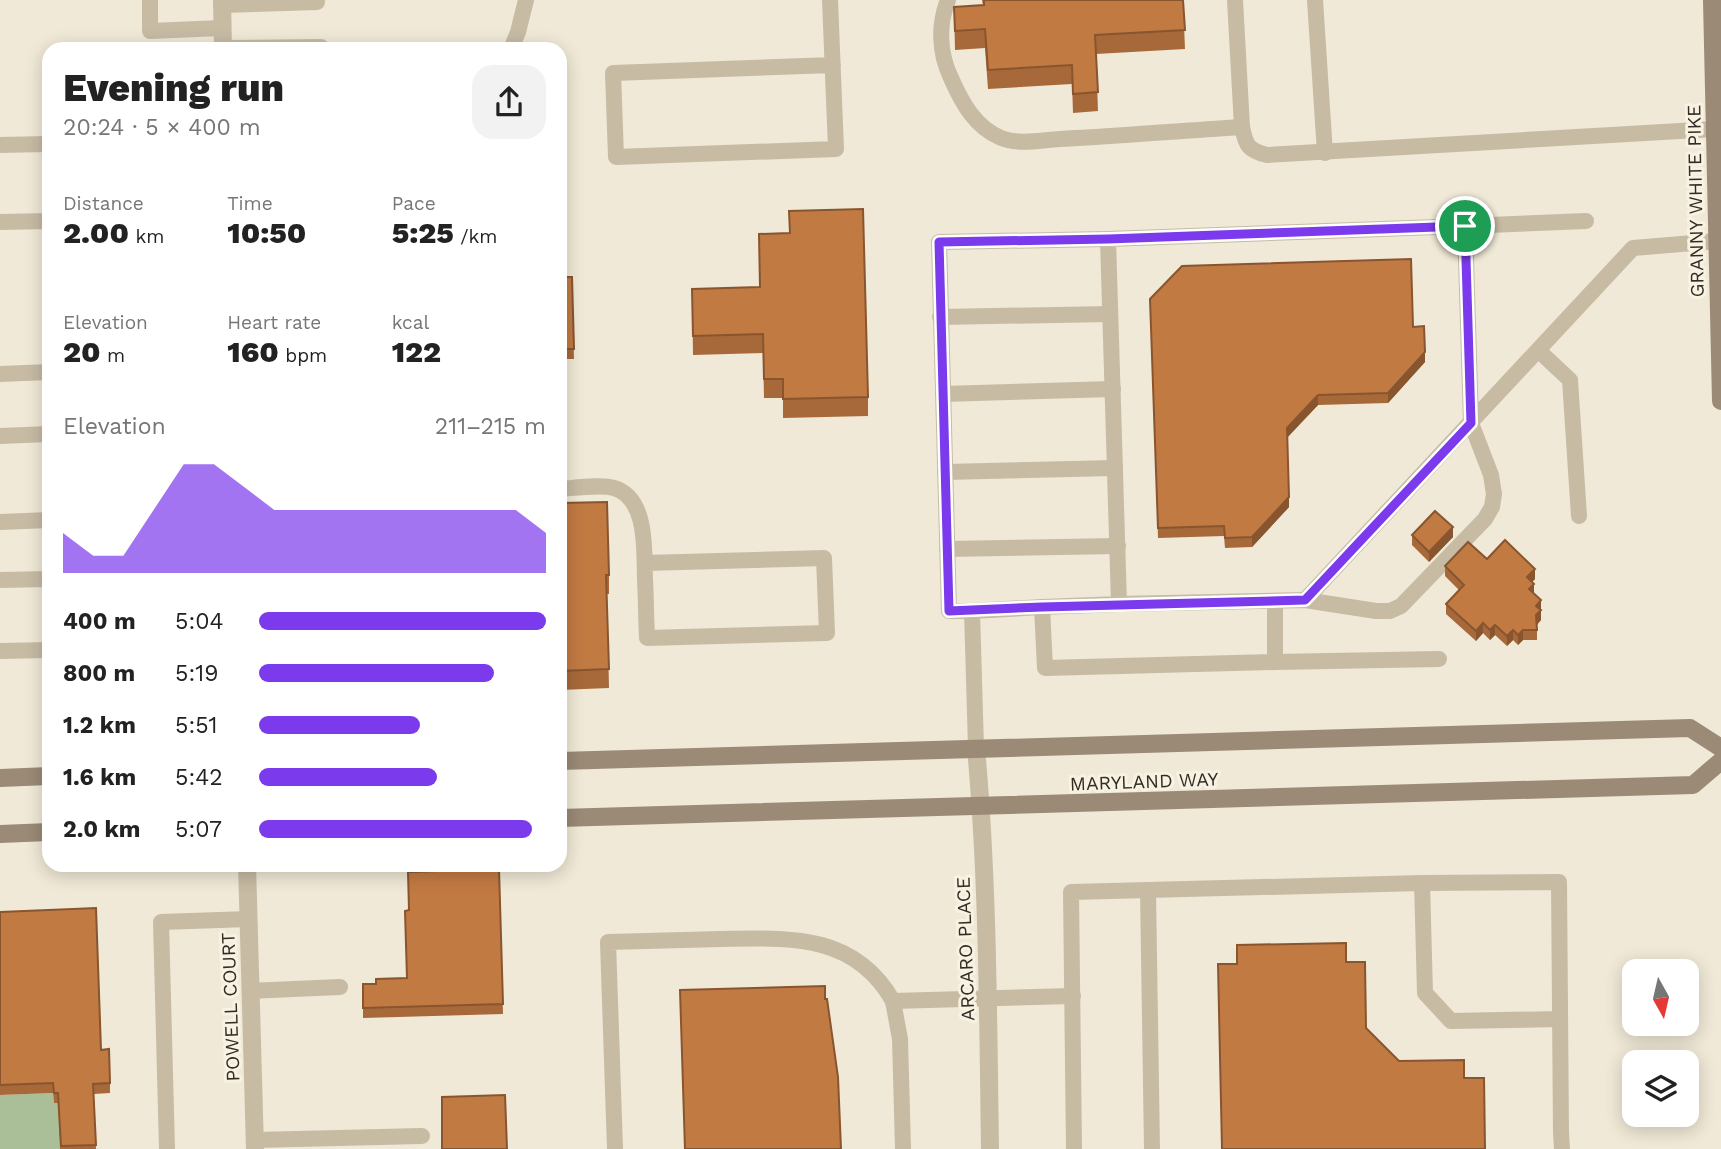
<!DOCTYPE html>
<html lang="en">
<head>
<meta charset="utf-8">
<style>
  body { margin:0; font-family:"Work Sans",sans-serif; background:#f2f2f2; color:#222; height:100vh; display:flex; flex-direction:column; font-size:26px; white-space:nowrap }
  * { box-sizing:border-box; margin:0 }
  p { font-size:23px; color:#767676 }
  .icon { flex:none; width:38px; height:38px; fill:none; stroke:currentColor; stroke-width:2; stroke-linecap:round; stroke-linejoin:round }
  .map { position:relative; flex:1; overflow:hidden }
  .panel { position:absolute; left:42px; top:42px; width:525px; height:830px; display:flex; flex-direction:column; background:#fff; border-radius:21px; box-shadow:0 4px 18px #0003 }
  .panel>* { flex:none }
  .needle { width:46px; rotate:172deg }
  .fabs { position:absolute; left:1622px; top:959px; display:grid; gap:14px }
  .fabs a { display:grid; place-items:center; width:77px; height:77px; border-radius:14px; background:#fff; box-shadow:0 4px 18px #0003; font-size:35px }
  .pin { position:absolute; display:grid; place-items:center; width:60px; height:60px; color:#fff; margin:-30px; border:4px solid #fff; border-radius:50%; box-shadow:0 2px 7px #0007 }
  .round { display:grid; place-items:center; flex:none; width:74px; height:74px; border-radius:21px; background:#f2f2f2 }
  .head { display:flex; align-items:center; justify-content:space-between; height:119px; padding:0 21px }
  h1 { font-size:38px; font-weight:800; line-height:52px }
  .figures { display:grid; grid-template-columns:repeat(3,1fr); gap:10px; height:119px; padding:7px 21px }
  .figures div { display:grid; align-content:center }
  .figures b { font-size:30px; font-weight:800 }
  .figures small { font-size:19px; font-weight:400 }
  .figures p { font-size:19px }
  .chart { height:196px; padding:14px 21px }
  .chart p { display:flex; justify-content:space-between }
  .chart svg { width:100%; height:126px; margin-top:7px; fill:#7c3aed; opacity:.7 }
  ul { padding:0 21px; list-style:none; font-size:23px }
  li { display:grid; grid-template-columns:112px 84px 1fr; align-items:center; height:52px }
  li i { height:18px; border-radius:9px; background:#7c3aed }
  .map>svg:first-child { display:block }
  .green { fill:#aabe98 }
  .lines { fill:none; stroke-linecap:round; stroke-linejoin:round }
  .service { stroke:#c7bba4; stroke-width:16 }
  .minor { stroke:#c7bba4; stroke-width:18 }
  .secondary { stroke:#9a8a76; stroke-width:18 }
  .wall { fill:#a7693a }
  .shaded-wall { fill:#88552f }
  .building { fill:#c27a43; stroke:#88552f; stroke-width:2 }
  .route-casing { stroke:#fff; stroke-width:14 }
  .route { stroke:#7c3aed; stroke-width:9 }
  .labels { text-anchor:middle; stroke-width:6; stroke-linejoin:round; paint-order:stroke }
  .street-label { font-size:19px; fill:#332c25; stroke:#f8f2e3 }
</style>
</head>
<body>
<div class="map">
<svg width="1721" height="1149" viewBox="0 0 1721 1149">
  <rect width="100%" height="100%" fill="#f0e9d7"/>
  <path class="green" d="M 53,1093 L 54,1103 L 58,1103 L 60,1149 L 0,1149 L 0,1095 Z"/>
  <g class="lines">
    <g class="service">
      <path d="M 150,0 L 150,31 L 222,28"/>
      <path d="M 830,0 L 836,149 L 616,157 L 613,73 L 833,65"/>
      <path d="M 948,0 C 938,25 939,53 951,78 C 962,103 975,127 1001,138 C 1018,145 1041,140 1060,139 C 1120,136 1181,131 1242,127 C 1246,146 1248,150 1267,155 L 1715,129"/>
      <path d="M 1235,0 L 1242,127"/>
      <path d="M 1315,0 L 1325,153"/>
      <path d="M 222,5 L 317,2"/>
      <path d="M 223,48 L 321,47 L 321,49"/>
      <path d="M 511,49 L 518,32 L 526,0"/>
      <path d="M 0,145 L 49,144"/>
      <path d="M 0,222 L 49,221"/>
      <path d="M 1465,226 L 1586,221"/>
      <path d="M 940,317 L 1110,314"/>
      <path d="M 1539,351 L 1570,380 L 1579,516"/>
      <path d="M 0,374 L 49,372"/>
      <path d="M 943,394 L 1113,389"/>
      <path d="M 0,436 L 49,434"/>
      <path d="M 945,472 L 1115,468"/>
      <path d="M 560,489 C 574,488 602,484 614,488 C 648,498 644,551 645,579 C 646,599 646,618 647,638 L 827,633 L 824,558 L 645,563"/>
      <path d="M 0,522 L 49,520"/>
      <path d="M 947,549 L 1118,546"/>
      <path d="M 0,580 L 49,579"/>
      <path d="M 1305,600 L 1633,248 L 1717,241"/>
      <path d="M 1042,607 L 1119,604 L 1108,239 L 1465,226 L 1471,423 L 1491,475 L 1494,494 L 1492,507 L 1485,519 L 1401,606 L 1390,611 L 1376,611 L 1305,600 L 1119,604"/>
      <path d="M 972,611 L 949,611 L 939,242 L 1108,239"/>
      <path d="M 0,651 L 49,650"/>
      <path d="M 1275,662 L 1439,659"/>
      <path d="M 976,748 L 972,611 L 1042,607 L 1045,668 L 1275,662 L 1275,601"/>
      <path d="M 1422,883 L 1425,993 L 1451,1021 L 1560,1019"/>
      <path d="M 1148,890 L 1152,1149"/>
      <path d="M 251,991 L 340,987"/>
      <path d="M 893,1001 L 900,1039 L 903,1149"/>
      <path d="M 255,1140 L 422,1136"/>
      <path d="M 167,1149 L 161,922 L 249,919"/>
      <path d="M 615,1149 L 608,942 C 646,941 684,940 721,939 C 789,938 854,933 893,1001 L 1073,996"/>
      <path d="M 1074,1149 L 1071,892 L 1422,883 L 1559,882 L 1561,1133 L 1562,1149"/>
    </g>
    <g class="minor">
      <path d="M 222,0 L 223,49"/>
      <path d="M 976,748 C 988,881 988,1015 990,1149"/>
      <path d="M 247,864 L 255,1149"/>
    </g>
    <g class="secondary">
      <path d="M 1712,0 L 1721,401"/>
      <path d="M 560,761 L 1690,728 L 1721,748"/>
      <path d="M 0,778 L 49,776"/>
      <path d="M 560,818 L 1693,785 L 1721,761"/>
      <path d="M 0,834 L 49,832"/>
    </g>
  </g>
  <g class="wall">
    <path d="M 982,0 L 1183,0 L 1185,49 L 1096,54 L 1098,111 L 1073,113 L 1072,84 L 988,89 L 985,48 L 955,50 L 954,7 L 983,5 Z"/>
    <path d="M 789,211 L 868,397 L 868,416 L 783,418 L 783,398 L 764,398 L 763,353 L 693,355 L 692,289 L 760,287 L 789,233 Z"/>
    <path d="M 560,277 L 572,277 L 574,359 L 560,359 Z"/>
    <path d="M 1150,299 L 1413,327 L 1425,362 L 1388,403 L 1318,405 L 1287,437 L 1289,507 L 1252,547 L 1225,548 L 1224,536 L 1158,538 Z"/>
    <path d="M 560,503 L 609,575 L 609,594 L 607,594 L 609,688 L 560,690 Z"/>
    <path d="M 1412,535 L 1453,537 L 1429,562 L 1412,545 Z"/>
    <path d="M 1487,559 L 1535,579 L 1532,582 L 1534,593 L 1541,600 L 1541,620 L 1537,625 L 1537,640 L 1523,640 L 1518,645 L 1513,640 L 1507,646 L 1495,635 L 1490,640 L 1483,633 L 1476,641 L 1446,614 L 1446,604 L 1459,590 L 1445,576 L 1445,566 Z"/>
    <path d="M 499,869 L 503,1014 L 363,1018 L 363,984 L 376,984 L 407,978 L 409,911 Z"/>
    <path d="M 0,912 L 101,1050 L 110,1083 L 110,1093 L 94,1094 L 96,1149 L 60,1149 L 58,1103 L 54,1103 L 53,1093 L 0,1095 Z"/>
  </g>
  <g class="shaded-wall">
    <path d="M 1425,352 L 1425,362 L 1388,403 L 1388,393 Z"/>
    <path d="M 1318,395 L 1318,405 L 1287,438 L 1287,428 Z"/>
    <path d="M 1289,497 L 1289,507 L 1252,547 L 1252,537 Z"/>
    <path d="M 1453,527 L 1453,537 L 1429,562 L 1429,552 Z"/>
    <path d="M 1535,569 L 1535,579 L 1527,587 L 1527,577 Z"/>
    <path d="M 1534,584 L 1534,594 L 1529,589 Z"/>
    <path d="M 1541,600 L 1541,620 L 1536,625 L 1536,606 Z"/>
    <path d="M 1483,623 L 1483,633 L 1476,641 L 1476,631 Z"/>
    <path d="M 1495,625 L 1495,635 L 1490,640 L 1490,630 Z"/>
    <path d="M 1513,630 L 1513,640 L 1507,646 L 1507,636 Z"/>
    <path d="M 1523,630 L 1523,640 L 1518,645 L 1518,635 Z"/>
  </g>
  <g class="building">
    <path d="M 984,0 L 1183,0 L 1185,30 L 1095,35 L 1098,92 L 1073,94 L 1072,65 L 988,70 L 985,29 L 955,31 L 954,7 L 984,5 Z"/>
    <path d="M 863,209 L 868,397 L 783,399 L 783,379 L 764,379 L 763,334 L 693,336 L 692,289 L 760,287 L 759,234 L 790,233 L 789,211 Z"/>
    <path d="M 1411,259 L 1413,327 L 1424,326 L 1425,352 L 1388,393 L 1318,395 L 1287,428 L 1289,497 L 1252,537 L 1225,538 L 1224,526 L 1158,528 L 1150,299 L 1182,266 Z"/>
    <path d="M 560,277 L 572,277 L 574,349 L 560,349 Z"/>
    <path d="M 607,502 L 609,575 L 606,575 L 609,669 L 560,671 L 560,503 Z"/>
    <path d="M 1435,511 L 1453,527 L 1429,552 L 1412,535 Z"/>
    <path d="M 1505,540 L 1535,569 L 1527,577 L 1534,584 L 1529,589 L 1541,600 L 1536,606 L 1541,610 L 1536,615 L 1537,630 L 1523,630 L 1518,635 L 1513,630 L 1507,636 L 1495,625 L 1490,630 L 1483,623 L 1476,631 L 1446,604 L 1464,585 L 1445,566 L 1468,542 L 1487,559 Z"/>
    <path d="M 499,869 L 503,1004 L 363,1008 L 363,984 L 376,984 L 376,979 L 407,978 L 405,911 L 409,910 L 408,872 Z"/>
    <path d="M 96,908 L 101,1050 L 109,1049 L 110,1083 L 93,1084 L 96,1145 L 61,1146 L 58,1093 L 54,1093 L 53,1083 L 0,1085 L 0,912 Z"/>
    <path d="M 1346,943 L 1346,962 L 1365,962 L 1366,1028 L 1399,1061 L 1464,1060 L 1464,1078 L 1484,1078 L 1485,1149 L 1222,1149 L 1218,964 L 1237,964 L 1237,945 Z"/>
    <path d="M 825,986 L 825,999 L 827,999 L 838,1077 L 841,1149 L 685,1149 L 680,990 Z"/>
    <path d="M 505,1095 L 507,1149 L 442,1149 L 442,1097 Z"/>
  </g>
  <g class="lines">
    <defs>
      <path id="route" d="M 1465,226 L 1471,423 L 1305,600 L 1042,607 L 949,611 L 939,242 L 1108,239 Z"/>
    </defs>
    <use href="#route" class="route-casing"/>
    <use href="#route" class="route"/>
  </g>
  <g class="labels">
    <g class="street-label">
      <text transform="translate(1695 201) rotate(-91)" y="7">GRANNY WHITE PIKE</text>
      <text transform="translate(1144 781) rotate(-2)" y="7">MARYLAND WAY</text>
      <text transform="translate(965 949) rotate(-92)" y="7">ARCARO PLACE</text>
      <text transform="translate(230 1007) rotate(-92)" y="7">POWELL COURT</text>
    </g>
  </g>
</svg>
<div class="fabs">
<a><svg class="needle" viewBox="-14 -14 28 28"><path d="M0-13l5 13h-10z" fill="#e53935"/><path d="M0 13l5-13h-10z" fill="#767676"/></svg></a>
<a><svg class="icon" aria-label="layers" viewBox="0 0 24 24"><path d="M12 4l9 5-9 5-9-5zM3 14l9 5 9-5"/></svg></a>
</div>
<div class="pin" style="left:1465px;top:226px;background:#1e9e55"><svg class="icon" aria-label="arrive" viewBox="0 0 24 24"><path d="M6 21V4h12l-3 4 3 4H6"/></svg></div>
<section class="panel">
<div class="head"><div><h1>Evening run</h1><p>20:24 · 5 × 400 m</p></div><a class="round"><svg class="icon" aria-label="share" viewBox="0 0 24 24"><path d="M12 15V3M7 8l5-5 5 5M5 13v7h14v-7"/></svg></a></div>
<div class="figures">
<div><p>Distance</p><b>2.00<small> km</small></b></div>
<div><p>Time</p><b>10:50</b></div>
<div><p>Pace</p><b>5:25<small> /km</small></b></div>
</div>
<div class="figures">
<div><p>Elevation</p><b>20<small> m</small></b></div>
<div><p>Heart rate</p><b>160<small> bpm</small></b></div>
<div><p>kcal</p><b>122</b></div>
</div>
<div class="chart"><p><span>Elevation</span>211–215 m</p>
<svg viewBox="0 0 160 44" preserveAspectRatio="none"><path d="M0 44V30L10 38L20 38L30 22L40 6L50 6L60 14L70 22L80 22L90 22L100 22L110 22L120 22L130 22L140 22L150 22L160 30V44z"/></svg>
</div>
<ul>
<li><b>400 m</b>5:04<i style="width:100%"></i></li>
<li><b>800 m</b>5:19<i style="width:82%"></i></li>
<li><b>1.2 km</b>5:51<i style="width:56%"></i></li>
<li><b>1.6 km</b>5:42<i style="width:62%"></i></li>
<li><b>2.0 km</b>5:07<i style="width:95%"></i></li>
</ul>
</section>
</div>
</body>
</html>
